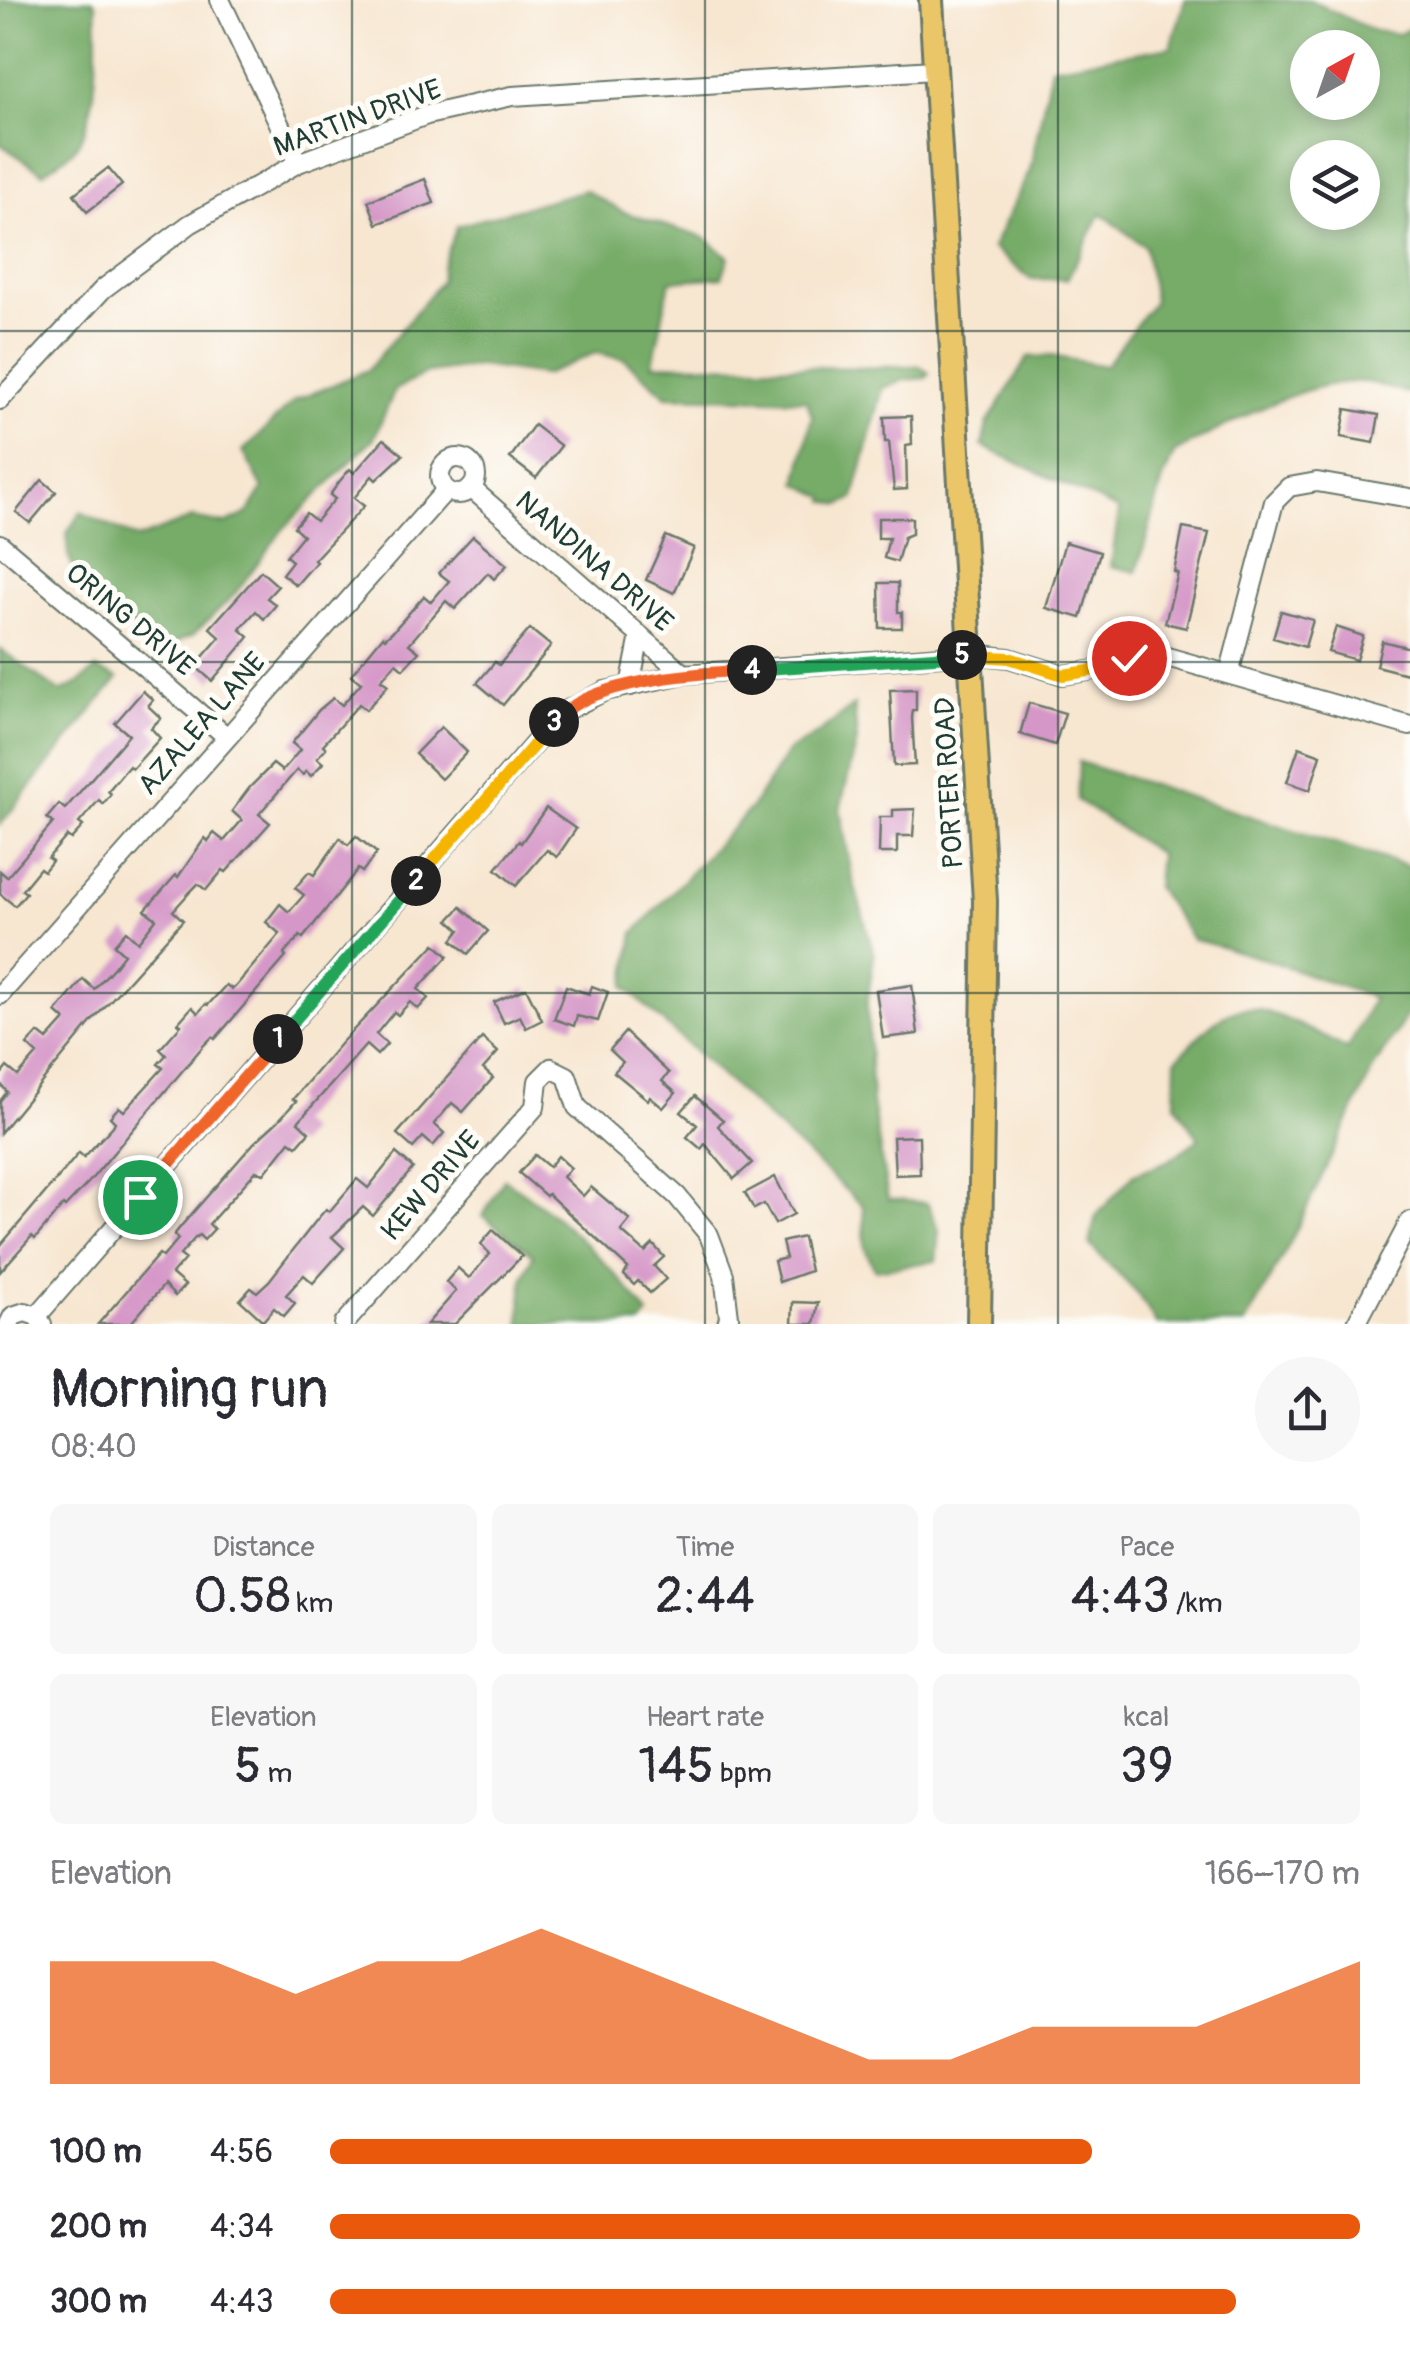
<!DOCTYPE html>
<html lang="en">
<head>
<meta charset="utf-8">
<style>
  body { margin:0; font-family:Pangolin,sans-serif; background:#f7f7f7; color:#2b2b33; height:100vh; display:flex; flex-direction:column; font-size:38px; white-space:nowrap }
  * { box-sizing:border-box; margin:0 }
  p { font-size:32px; color:#7c7c81 }
  .icon { flex:none; width:55px; height:55px; fill:none; stroke:currentColor; stroke-width:2; stroke-linecap:round; stroke-linejoin:round }
  .map { position:relative; height:1324px; overflow:hidden }
  .details { display:flex; flex-direction:column; background:#fff; flex:1 }
  .details>* { flex:none }
  .needle { width:65px; rotate:40deg }
  .buttons { position:absolute; left:1290px; top:30px; display:grid; gap:20px }
  .buttons a { display:grid; place-items:center; width:90px; height:90px; border-radius:50%; background:#fff; box-shadow:0 5px 15px #0003; font-size:50px }
  .pin { position:absolute; display:grid; place-items:center; width:85px; height:85px; color:#fff; margin:-42px; border:5px solid #fff; border-radius:50%; box-shadow:0 2px 10px #0007 }
  .km { position:absolute; width:50px; height:50px; margin:-25px; border-radius:50%; background:#222; color:#fff; font-size:28px; line-height:50px; text-align:center }
  .round { display:grid; place-items:center; flex:none; width:105px; height:105px; border-radius:52px; background:#f7f7f7 }
  .headline { display:flex; align-items:center; justify-content:space-between; height:170px; padding:0 50px }
  h1 { font-size:55px; font-weight:600; line-height:75px }
  .metrics { display:grid; grid-template-columns:repeat(3,1fr); gap:15px; height:170px; padding:10px 50px }
  .metrics div { display:grid; align-content:center; border-radius:15px; background:#f7f7f7; text-align:center }
  .metrics b { font-size:50px; font-weight:600 }
  .metrics small { font-size:28px; font-weight:400 }
  .metrics p { font-size:28px }
  .chart { height:280px; padding:20px 50px }
  .chart p { display:flex; justify-content:space-between }
  .chart svg { width:100%; height:180px; margin-top:10px; fill:#ea580c; opacity:.7 }
  ul { padding:0 50px; list-style:none; font-size:32px }
  li { display:grid; grid-template-columns:160px 120px 1fr; align-items:center; height:75px }
  li i { height:25px; border-radius:12px; background:#ea580c }
  .map>svg:first-child { display:block }
  .forest { fill:#76ab68; stroke:#4a744e; stroke-width:2.5; fill-rule:evenodd }
  .building { fill:#d597c8 }
  .lines { fill:none; stroke-linecap:round; stroke-linejoin:round }
  .minor-casing { stroke:#6b786b; stroke-width:22 }
  .major-casing { stroke:#6b786b; stroke-width:28 }
  .minor { stroke:#fff; stroke-width:18 }
  .major { stroke:#eac669; stroke-width:22 }
  .split-1-casing { stroke:#fff; stroke-width:20 }
  .split-2-casing { stroke:#fff; stroke-width:20 }
  .split-3-casing { stroke:#fff; stroke-width:20 }
  .split-4-casing { stroke:#fff; stroke-width:20 }
  .split-5-casing { stroke:#fff; stroke-width:20 }
  .split-6-casing { stroke:#fff; stroke-width:20 }
  .split-1 { stroke:#f0652b; stroke-width:12 }
  .split-2 { stroke:#22a559; stroke-width:12 }
  .split-3 { stroke:#f5b400; stroke-width:12 }
  .split-4 { stroke:#f0652b; stroke-width:12 }
  .split-5 { stroke:#22a559; stroke-width:12 }
  .split-6 { stroke:#f5b400; stroke-width:12 }
  .grid { fill:none; stroke:#1f3d34; stroke-width:2.5; stroke-opacity:0.55 }
  .labels { text-anchor:middle; stroke-width:10; stroke-linejoin:round; paint-order:stroke }
  .street-label { font-size:28px; fill:#1f3d34; stroke:#fdfcf7 }
</style>
</head>
<body>
<div class="map">
<svg width="1410" height="1324" viewBox="0 0 1410 1324">
  <rect width="100%" height="100%" fill="#fdfcf7"/>
  <filter id="ink" filterUnits="userSpaceOnUse"><feTurbulence type="fractalNoise" baseFrequency=".01" numOctaves="2"/><feDisplacementMap in="SourceGraphic" scale="20" xChannelSelector="R" yChannelSelector="G"/><feConvolveMatrix kernelMatrix="1 2 1 2 8 2 1 2 1" color-interpolation-filters="sRGB"/></filter>
  <filter id="wash" filterUnits="userSpaceOnUse"><feTurbulence type="fractalNoise" baseFrequency=".0048" numOctaves="4" result="noise"/><feDisplacementMap in="SourceGraphic" scale="40" xChannelSelector="R" yChannelSelector="G"/><feGaussianBlur stdDeviation="2.25" result="paint"/><feColorMatrix in="noise" values="0 0 0 0 0 0 0 0 0 0 0 0 0 0 0 0 0 1.4 0 .05"/><feComposite in="paint" operator="in"/></filter>
  <g filter="url(#wash)">
    <rect width="100%" height="100%" fill="#f7e6d0"/>
    <g class="forest">
      <path d="M 0,0 L 93,0 L 96,5 C 98,42 99,118 75,148 C 68,157 53,165 43,173 L 0,144 Z"/>
      <path d="M 1185,0 L 1310,0 L 1374,31 L 1399,34 L 1410,28 L 1410,392 C 1393,393 1381,383 1365,382 C 1304,378 1228,426 1175,452 L 1163,479 L 1137,572 L 1111,566 L 1119,510 L 982,446 L 987,424 L 1028,357 L 1051,356 L 1105,366 L 1154,301 L 1145,247 L 1101,213 L 1067,279 L 1030,279 L 992,248 L 1030,170 L 1051,67 L 1171,47 ZM 1308,48 L 1362,48 L 1362,102 L 1308,102 ZM 1308,158 L 1362,158 L 1362,212 L 1308,212 Z"/>
      <path d="M 585,190 L 623,212 L 705,238 L 729,257 L 722,277 L 670,281 L 653,364 L 862,368 L 919,366 L 929,373 L 926,378 L 904,380 L 883,388 L 854,498 L 841,505 L 826,501 L 825,497 L 797,483 L 812,416 L 807,400 L 667,396 L 624,359 L 595,353 L 544,375 L 480,366 L 427,373 L 395,390 L 374,438 L 283,529 L 234,595 L 194,634 L 163,649 C 140,636 76,582 69,558 C 67,551 67,541 67,533 L 81,512 L 137,539 L 192,518 L 225,524 L 248,513 L 263,489 L 243,451 L 294,401 L 368,370 L 441,281 L 442,267 L 457,226 Z"/>
      <path d="M 0,649 L 60,692 L 79,683 L 96,669 L 118,678 L 0,825 Z"/>
      <path d="M 854,705 L 857,741 L 840,809 L 852,876 L 874,955 L 867,1004 L 872,1102 L 888,1199 L 927,1203 L 939,1230 L 936,1261 L 875,1270 L 865,1249 L 863,1206 L 625,987 L 634,933 L 752,807 L 788,751 L 819,733 Z"/>
      <path d="M 1079,762 L 1410,867 L 1410,1011 L 1374,1067 L 1290,1243 L 1245,1324 L 1156,1324 L 1140,1296 L 1089,1244 L 1096,1216 L 1134,1174 L 1168,1161 L 1199,1139 L 1175,1103 L 1176,1060 C 1193,1043 1213,1017 1237,1010 C 1266,1002 1321,1037 1348,1049 L 1373,998 L 1268,960 L 1192,939 L 1156,887 L 1159,854 L 1077,800 Z"/>
      <path d="M 504,1179 C 561,1216 607,1260 648,1314 L 642,1324 L 520,1324 L 523,1278 L 533,1255 L 483,1216 Z"/>
    </g>
    <g id="blocks">
      <g class="building">
        <path d="M 108,168 L 122,185 L 87,212 L 74,194 Z"/>
        <path d="M 425,179 L 434,203 L 377,224 L 368,201 Z"/>
        <path d="M 1346,409 L 1379,415 L 1374,443 L 1341,437 Z"/>
        <path d="M 911,416 L 912,445 L 906,446 L 907,489 L 894,490 L 889,442 L 885,442 L 884,417 Z"/>
        <path d="M 534,425 L 561,446 L 536,478 L 510,458 Z"/>
        <path d="M 384,439 L 403,455 L 376,480 L 372,476 L 354,498 L 364,506 L 314,560 L 316,562 L 296,585 L 282,574 L 292,561 L 286,556 L 303,535 L 294,527 L 306,513 L 316,521 L 335,499 L 330,495 L 339,482 L 350,469 L 354,473 Z"/>
        <path d="M 42,480 L 56,492 L 30,523 L 16,512 Z"/>
        <path d="M 878,518 L 912,518 L 912,534 L 904,537 L 897,562 L 884,558 L 889,538 L 878,538 Z"/>
        <path d="M 1183,528 L 1209,533 L 1186,628 L 1165,623 L 1178,573 L 1174,572 Z"/>
        <path d="M 473,536 L 507,565 L 494,579 L 488,573 L 455,609 L 446,601 L 409,644 L 419,652 L 403,669 L 396,663 L 381,680 L 388,685 L 366,710 L 359,704 L 323,745 L 326,748 L 317,758 L 323,763 L 311,776 L 306,771 L 303,775 L 297,770 L 259,814 L 270,823 L 226,872 L 223,870 L 206,890 L 198,884 L 190,892 L 173,911 L 183,920 L 92,1021 L 0,1133 L 0,1101 L 7,1092 L 0,1083 L 0,1076 L 7,1067 L 18,1076 L 37,1054 L 27,1045 L 38,1033 L 47,1040 L 65,1020 L 56,1012 L 83,979 L 94,989 L 114,967 L 124,954 L 114,945 L 126,931 L 138,942 L 156,919 L 145,910 L 176,875 L 178,877 L 205,838 L 208,841 L 214,833 L 224,841 L 242,820 L 232,811 L 250,787 L 273,764 L 282,771 L 300,750 L 292,743 L 319,710 L 333,698 L 342,705 L 361,683 L 351,675 L 383,636 L 385,638 L 394,630 L 424,596 L 431,602 L 449,581 L 439,573 Z"/>
        <path d="M 666,536 L 694,548 L 674,593 L 646,580 Z"/>
        <path d="M 1065,542 L 1100,552 L 1081,618 L 1046,608 Z"/>
        <path d="M 261,571 L 278,586 L 267,598 L 276,605 L 264,619 L 256,611 L 240,629 L 249,637 L 212,681 L 195,666 L 220,637 L 210,628 Z"/>
        <path d="M 879,583 L 898,583 L 898,612 L 902,612 L 902,628 L 880,628 Z"/>
        <path d="M 1281,611 L 1313,620 L 1305,647 L 1273,638 Z"/>
        <path d="M 1336,627 L 1363,636 L 1356,660 L 1328,652 Z"/>
        <path d="M 530,629 L 551,646 L 503,705 L 477,683 L 495,662 L 499,665 Z"/>
        <path d="M 1382,641 L 1410,648 L 1407,674 L 1376,666 Z"/>
        <path d="M 916,689 L 916,710 L 913,710 L 912,718 L 915,765 L 894,766 L 890,690 Z"/>
        <path d="M 143,691 L 153,700 L 148,706 L 161,718 L 151,728 L 160,738 L 132,769 L 129,766 L 108,791 L 111,794 L 103,804 L 99,800 L 79,823 L 83,826 L 71,839 L 67,836 L 48,858 L 52,861 L 44,871 L 40,868 L 22,890 L 26,893 L 15,906 L 0,894 L 0,871 L 7,877 L 53,823 L 47,818 L 59,804 L 65,809 L 129,735 L 115,723 Z"/>
        <path d="M 1029,703 L 1065,713 L 1055,745 L 1020,734 Z"/>
        <path d="M 441,727 L 467,752 L 441,779 L 415,754 Z"/>
        <path d="M 1299,747 L 1321,755 L 1310,790 L 1287,782 Z"/>
        <path d="M 546,808 L 576,829 L 557,857 L 547,850 L 516,886 L 496,869 L 519,841 L 521,843 Z"/>
        <path d="M 915,809 L 913,836 L 897,836 L 897,853 L 879,853 L 880,817 L 893,817 L 893,810 Z"/>
        <path d="M 356,836 L 377,853 L 362,872 L 358,869 L 303,938 L 300,936 L 284,954 L 286,957 L 215,1039 L 212,1037 L 204,1045 L 89,1182 L 65,1207 L 63,1205 L 35,1239 L 32,1236 L 0,1272 L 0,1246 L 79,1153 L 84,1157 L 113,1126 L 115,1122 L 110,1117 L 119,1107 L 124,1111 L 163,1068 L 158,1064 L 166,1055 L 160,1049 L 181,1025 L 178,1023 L 192,1007 L 198,1013 L 206,1004 L 208,1005 L 226,985 L 232,989 L 235,987 L 280,934 L 266,922 L 280,904 L 289,912 L 304,895 L 295,888 L 309,872 L 314,875 L 340,838 L 348,845 Z"/>
        <path d="M 461,907 L 488,931 L 468,954 L 452,940 L 460,930 L 449,920 Z"/>
        <path d="M 435,944 L 448,956 L 418,989 L 428,998 L 418,1009 L 410,1002 L 398,1015 L 394,1012 L 376,1034 L 387,1044 L 377,1055 L 366,1045 L 298,1122 L 309,1132 L 297,1146 L 290,1141 L 264,1174 L 256,1171 L 209,1224 L 214,1229 L 204,1240 L 199,1235 L 196,1237 L 180,1255 L 185,1259 L 172,1274 L 185,1285 L 175,1296 L 164,1285 L 130,1324 L 98,1324 L 159,1254 L 163,1257 L 178,1239 L 174,1235 L 182,1225 L 254,1143 L 278,1121 L 296,1101 L 293,1099 L 341,1043 Z"/>
        <path d="M 912,985 L 918,1034 L 883,1038 L 876,990 Z"/>
        <path d="M 566,986 L 589,994 L 592,986 L 608,992 L 598,1021 L 577,1016 L 574,1026 L 554,1019 Z"/>
        <path d="M 526,988 L 542,1020 L 526,1028 L 520,1016 L 504,1023 L 494,1002 Z"/>
        <path d="M 625,1032 L 669,1073 L 662,1081 L 676,1093 L 663,1108 L 650,1097 L 648,1100 L 614,1072 L 623,1062 L 610,1050 Z"/>
        <path d="M 482,1038 L 498,1052 L 483,1069 L 493,1078 L 463,1112 L 452,1103 L 434,1124 L 444,1133 L 433,1146 L 423,1137 L 413,1148 L 397,1134 Z"/>
        <path d="M 695,1096 L 723,1120 L 718,1126 L 752,1163 L 734,1179 L 705,1144 L 701,1149 L 687,1137 L 697,1125 L 681,1112 Z"/>
        <path d="M 919,1136 L 920,1174 L 895,1175 L 893,1137 Z"/>
        <path d="M 396,1153 L 413,1168 L 373,1216 L 363,1207 L 332,1237 L 344,1248 L 313,1283 L 304,1275 L 286,1295 L 295,1303 L 284,1316 L 274,1308 L 263,1321 L 240,1300 L 251,1288 L 257,1292 L 269,1281 L 315,1222 L 326,1209 L 329,1212 L 357,1179 L 368,1188 Z"/>
        <path d="M 535,1155 L 549,1167 L 558,1156 L 571,1168 L 563,1177 L 583,1196 L 591,1187 L 630,1220 L 621,1231 L 645,1252 L 653,1244 L 664,1257 L 654,1266 L 666,1279 L 650,1293 L 638,1281 L 634,1285 L 624,1275 L 628,1268 L 548,1194 L 546,1196 L 519,1173 Z"/>
        <path d="M 775,1177 L 794,1214 L 775,1224 L 764,1204 L 754,1209 L 745,1193 Z"/>
        <path d="M 493,1230 L 522,1256 L 455,1324 L 427,1324 L 456,1291 L 446,1282 L 458,1268 L 469,1278 L 490,1254 L 481,1244 Z"/>
        <path d="M 803,1237 L 810,1271 L 779,1282 L 774,1261 L 786,1258 L 782,1242 Z"/>
        <path d="M 793,1302 L 818,1303 L 814,1324 L 792,1324 Z"/>
      </g>
    </g>
  </g>
  <g filter="url(#ink)">
    <use href="#blocks" fill-opacity="0" stroke="#6b786b" stroke-width="2.5"/>
    <g class="lines">
      <defs>
        <g id="minor">
          <path d="M 220,0 L 298,163"/>
          <path d="M 0,400 L 103,289 L 190,224 L 298,163 L 427,115 L 512,96 L 934,70"/>
          <circle cx="458" cy="476" r="18"/>
          <path d="M 471,488 L 684,674"/>
          <path d="M 0,544 L 226,736"/>
          <path d="M 1229,674 L 1274,502 L 1289,487 L 1317,482 L 1410,498"/>
          <path d="M 630,686 L 640,636"/>
          <path d="M 0,995 L 446,490"/>
          <path d="M 37,1316 L 561,713 L 605,691 L 684,674 L 971,654 L 1009,658 L 1063,675 L 1095,670 L 1129,658 L 1160,655 L 1410,726"/>
          <path d="M 9,1324 L 13,1316 L 25,1312 L 37,1316 L 42,1324"/>
          <path d="M 344,1324 L 535,1107 L 538,1081 L 551,1068 L 567,1076 L 577,1107 L 677,1196 L 709,1235 L 724,1275 L 729,1317 L 727,1324"/>
          <path d="M 1356,1324 L 1410,1221"/>
        </g>
        <path id="major" d="M 931,0 L 985,901 L 979,1324"/>
      </defs>
      <use href="#minor" class="minor-casing"/>
      <use href="#major" class="major-casing"/>
      <use href="#minor" class="minor"/>
      <use href="#major" class="major"/>
    </g>
  </g>
  <g class="lines" filter="url(#ink)">
    <defs>
      <path id="split-1" d="M 140,1197 L 278,1039"/>
      <path id="split-2" d="M 278,1039 L 416,881"/>
      <path id="split-3" d="M 416,881 L 554,722"/>
      <path id="split-4" d="M 554,722 C 589,679 699,673 752,670"/>
      <path id="split-5" d="M 752,670 L 962,655"/>
      <path id="split-6" d="M 962,655 L 1009,658 L 1063,675 L 1095,670 L 1129,658"/>
    </defs>
    <use href="#split-1" class="split-1-casing"/>
    <use href="#split-2" class="split-2-casing"/>
    <use href="#split-3" class="split-3-casing"/>
    <use href="#split-4" class="split-4-casing"/>
    <use href="#split-5" class="split-5-casing"/>
    <use href="#split-6" class="split-6-casing"/>
    <use href="#split-1" class="split-1"/>
    <use href="#split-2" class="split-2"/>
    <use href="#split-3" class="split-3"/>
    <use href="#split-4" class="split-4"/>
    <use href="#split-5" class="split-5"/>
    <use href="#split-6" class="split-6"/>
  </g>
  <path class="grid" d="M 352,0 L 352,1324M 705,0 L 705,1324M 1058,0 L 1058,1324M 0,331 L 1410,331M 0,662 L 1410,662M 0,993 L 1410,993"/>
  <g class="labels">
    <g class="street-label">
      <text transform="translate(357 117) rotate(-20)" y="10">MARTIN DRIVE</text>
      <text transform="translate(595 561) rotate(41)" y="10">NANDINA DRIVE</text>
      <text transform="translate(131 619) rotate(40)" y="10">ORING DRIVE</text>
      <text transform="translate(201 723) rotate(-49)" y="10">AZALEA LANE</text>
      <text transform="translate(948 783) rotate(-93)" y="10">PORTER ROAD</text>
      <text transform="translate(430 1185) rotate(-49)" y="10">KEW DRIVE</text>
    </g>
  </g>
</svg>
<div class="buttons">
<a><svg class="needle" viewBox="-14 -14 28 28"><path d="M0-13l5 13h-10z" fill="#e53935"/><path d="M0 13l5-13h-10z" fill="#7c7c81"/></svg></a>
<a><svg class="icon" aria-label="layers" viewBox="0 0 24 24"><path d="M12 4l9 5-9 5-9-5zM3 14l9 5 9-5"/></svg></a>
</div>
<div class="pin" style="left:140px;top:1197px;background:#1e9e55"><svg class="icon" aria-label="arrive" viewBox="0 0 24 24"><path d="M6 21V4h12l-3 4 3 4H6"/></svg></div>
<div class="pin" style="left:1129px;top:658px;background:#d93025"><svg class="icon" aria-label="check" viewBox="0 0 24 24"><path d="M5 12l5 5 9-10"/></svg></div>
<b class="km" style="left:278px;top:1039px">1</b>
<b class="km" style="left:416px;top:881px">2</b>
<b class="km" style="left:554px;top:722px">3</b>
<b class="km" style="left:752px;top:670px">4</b>
<b class="km" style="left:962px;top:655px">5</b>
</div>
<section class="details">
<div class="headline"><div><h1>Morning run</h1><p>08:40</p></div><a class="round"><svg class="icon" aria-label="share" viewBox="0 0 24 24"><path d="M12 15V3M7 8l5-5 5 5M5 13v7h14v-7"/></svg></a></div>
<div class="metrics">
<div><p>Distance</p><b>0.58<small> km</small></b></div>
<div><p>Time</p><b>2:44</b></div>
<div><p>Pace</p><b>4:43<small> /km</small></b></div>
</div>
<div class="metrics">
<div><p>Elevation</p><b>5<small> m</small></b></div>
<div><p>Heart rate</p><b>145<small> bpm</small></b></div>
<div><p>kcal</p><b>39</b></div>
</div>
<div class="chart"><p><span>Elevation</span>166–170 m</p>
<svg viewBox="0 0 160 44" preserveAspectRatio="none"><path d="M0 44V14L10 14L20 14L30 22L40 14L50 14L60 6L70 14L80 22L90 30L100 38L110 38L120 30L130 30L140 30L150 22L160 14V44z"/></svg>
</div>
<ul>
<li><b>100 m</b>4:56<i style="width:74%"></i></li>
<li><b>200 m</b>4:34<i style="width:100%"></i></li>
<li><b>300 m</b>4:43<i style="width:88%"></i></li>
</ul>
</section>
</body>
</html>
